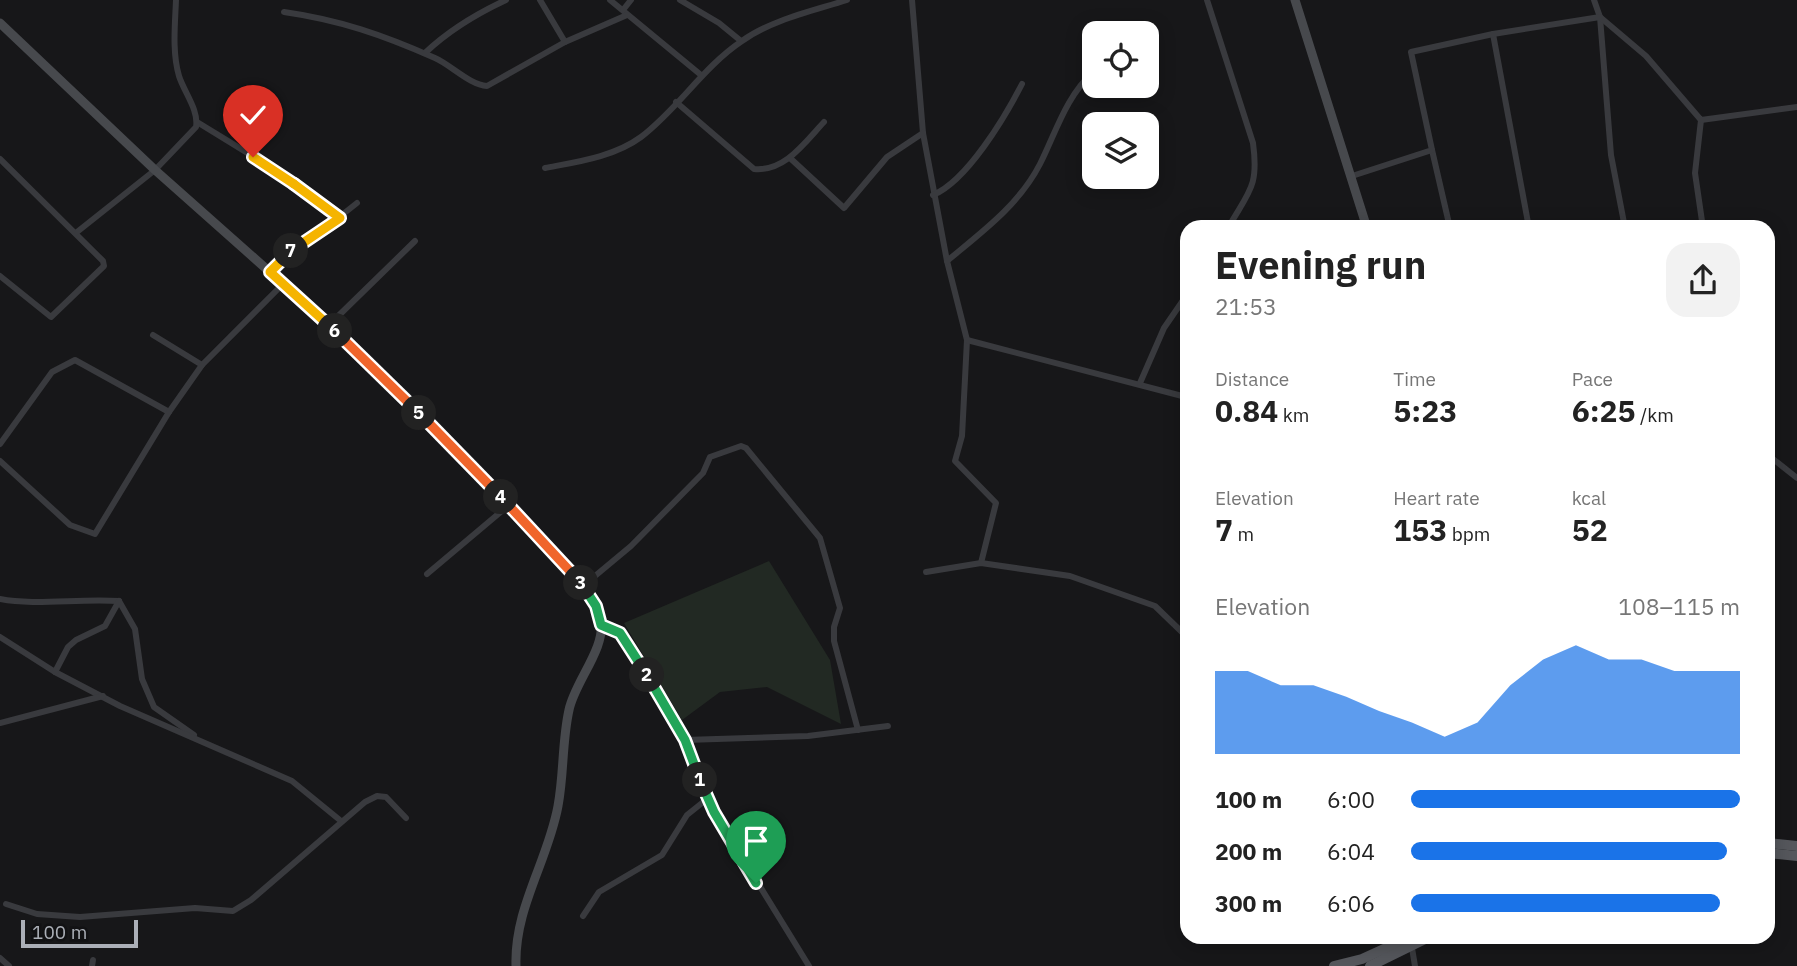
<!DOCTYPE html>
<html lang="en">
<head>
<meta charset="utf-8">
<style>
  body { margin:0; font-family:"IBM Plex Sans",sans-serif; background:#f2f2f2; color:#222; height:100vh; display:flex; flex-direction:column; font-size:26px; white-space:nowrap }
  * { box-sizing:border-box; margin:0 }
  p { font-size:23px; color:#767676 }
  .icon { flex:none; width:38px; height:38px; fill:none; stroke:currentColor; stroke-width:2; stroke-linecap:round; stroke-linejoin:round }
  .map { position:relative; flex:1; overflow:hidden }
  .drawer { position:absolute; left:1180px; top:220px; width:595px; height:724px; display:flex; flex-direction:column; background:#fff; border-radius:21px; box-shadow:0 4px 18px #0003 }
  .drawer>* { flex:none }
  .controls { position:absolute; left:1082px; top:21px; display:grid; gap:14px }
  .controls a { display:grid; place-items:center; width:77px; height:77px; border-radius:14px; background:#fff; box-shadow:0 4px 18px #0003; font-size:35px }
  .scale { position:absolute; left:21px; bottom:18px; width:117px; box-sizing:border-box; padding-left:7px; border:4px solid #abafb7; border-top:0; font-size:19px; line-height:24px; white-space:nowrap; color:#abafb7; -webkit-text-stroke:5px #121214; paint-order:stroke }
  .pin { position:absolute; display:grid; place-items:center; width:60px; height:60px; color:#fff; margin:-72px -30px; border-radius:50% 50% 50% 0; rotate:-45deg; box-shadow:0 0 7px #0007 }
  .pin .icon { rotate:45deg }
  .km { position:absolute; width:35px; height:35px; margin:-18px; border-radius:50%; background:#222; color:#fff; font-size:19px; line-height:35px; text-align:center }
  .round { display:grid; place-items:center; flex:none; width:74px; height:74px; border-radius:21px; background:#f2f2f2 }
  .summary { display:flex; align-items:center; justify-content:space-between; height:119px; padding:0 35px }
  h1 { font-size:38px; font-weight:700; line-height:52px }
  .metrics { display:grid; grid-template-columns:repeat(3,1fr); gap:10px; height:119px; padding:7px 35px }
  .metrics div { display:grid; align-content:center }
  .metrics b { font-size:30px; font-weight:700 }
  .metrics small { font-size:19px; font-weight:400 }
  .metrics p { font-size:19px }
  .chart { height:196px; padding:14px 35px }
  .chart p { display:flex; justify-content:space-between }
  .chart svg { width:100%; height:126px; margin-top:7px; fill:#1a73e8; opacity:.7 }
  ul { padding:0 35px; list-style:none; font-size:23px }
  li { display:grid; grid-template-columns:112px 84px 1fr; align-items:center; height:52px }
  li i { height:18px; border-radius:9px; background:#1a73e8 }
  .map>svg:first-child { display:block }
  .green { fill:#222923 }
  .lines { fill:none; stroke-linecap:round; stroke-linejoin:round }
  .street { stroke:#393a3e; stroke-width:6 }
  .secondary { stroke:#47494d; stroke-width:9 }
  .primary { stroke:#55575c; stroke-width:10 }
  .split-1-casing { stroke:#fff; stroke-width:14 }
  .split-2-casing { stroke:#fff; stroke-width:14 }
  .split-3-casing { stroke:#fff; stroke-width:14 }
  .split-4-casing { stroke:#fff; stroke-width:14 }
  .split-5-casing { stroke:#fff; stroke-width:14 }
  .split-6-casing { stroke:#fff; stroke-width:14 }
  .split-7-casing { stroke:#fff; stroke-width:14 }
  .split-8-casing { stroke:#fff; stroke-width:14 }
  .split-9-casing { stroke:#fff; stroke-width:14 }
  .split-1 { stroke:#22a559; stroke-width:9 }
  .split-2 { stroke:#22a559; stroke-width:9 }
  .split-3 { stroke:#22a559; stroke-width:9 }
  .split-4 { stroke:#f0652b; stroke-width:9 }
  .split-5 { stroke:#f0652b; stroke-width:9 }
  .split-6 { stroke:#f0652b; stroke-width:9 }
  .split-7 { stroke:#f5b400; stroke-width:9 }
  .split-8 { stroke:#f5b400; stroke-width:9 }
  .split-9 { stroke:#f5b400; stroke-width:9 }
</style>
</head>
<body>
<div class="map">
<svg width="1797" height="966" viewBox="0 0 1797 966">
  <rect width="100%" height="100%" fill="#171719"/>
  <path class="green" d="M 769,561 L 830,660 L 841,724 L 767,687 L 720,692 L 682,720 L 624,623 Z"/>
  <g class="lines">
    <g class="street">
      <path d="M 540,0 L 565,42"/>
      <path d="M 610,0 L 701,75"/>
      <path d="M 680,0 L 719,23 L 741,41"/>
      <path d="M 912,0 L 923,133 L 947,261 L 967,340 L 962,436 L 955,461 L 996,503 L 981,563"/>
      <path d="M 1207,0 L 1253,143 C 1259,187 1249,191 1228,228"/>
      <path d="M 1594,0 L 1600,17 L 1611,155 L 1625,228"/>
      <path d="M 623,10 L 631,0"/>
      <path d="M 284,12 C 340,20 383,35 435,58 C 451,65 470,85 487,86 L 565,42 L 627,15"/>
      <path d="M 1493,34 L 1529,228"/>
      <path d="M 425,53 C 449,30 476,14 506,0"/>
      <path d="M 676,102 L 754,169 C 785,172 805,142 824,122"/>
      <path d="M 1701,120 L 1695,173 L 1703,228"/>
      <path d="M 197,122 L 277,171 L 340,218"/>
      <path d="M 1432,150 L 1450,228"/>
      <path d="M 790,158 L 844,208 L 887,157 L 923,133"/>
      <path d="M 0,159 L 103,261 L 104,266 L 51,317 L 0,276"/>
      <path d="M 545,168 C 576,162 614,157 641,137 C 678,109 703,67 742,41 C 771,20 813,11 847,0"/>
      <path d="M 1352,176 L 1432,150 L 1411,52 L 1493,34 L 1600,17 L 1646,56 L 1701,120 L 1797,107"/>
      <path d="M 933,195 C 967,181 1005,117 1022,84"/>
      <path d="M 77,232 L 155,170 L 196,127 C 199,110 184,92 179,76 C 172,52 175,25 176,0"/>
      <path d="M 947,261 C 982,232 1019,205 1040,164 C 1057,130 1065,98 1094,71"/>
      <path d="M 270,273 L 298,245 L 309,241 L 357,203"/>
      <path d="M 329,325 L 415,241"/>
      <path d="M 153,335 L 202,365"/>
      <path d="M 967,340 L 1186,397"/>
      <path d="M 1140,383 L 1164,328 L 1186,296"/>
      <path d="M 0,444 L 52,372 L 75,360 L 169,412"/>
      <path d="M 1768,455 L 1797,478"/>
      <path d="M 0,461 L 70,525 L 95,534 L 169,412 L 202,365 L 283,284"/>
      <path d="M 926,572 L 981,563 L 1070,576 L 1155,606 L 1186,636"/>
      <path d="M 427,574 L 509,505"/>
      <path d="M 583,586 L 631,546 L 703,473 L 710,457 L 741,446 L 746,448 L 820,538 L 840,608 L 834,627 L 834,641 L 858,730"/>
      <path d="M 0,599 C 35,606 80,598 119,601"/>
      <path d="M 119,601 L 135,629 L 142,679 L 154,707 L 194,735"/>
      <path d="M 601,625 L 620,633 L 627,642 L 685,740 L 808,736 L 888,726"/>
      <path d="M 0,637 L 55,672 L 120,706 L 292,781 L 341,821"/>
      <path d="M 55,672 L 68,647 L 76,640 L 105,626 L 119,601"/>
      <path d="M 0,723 L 103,696"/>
      <path d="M 685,740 L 714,812 L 809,966"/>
      <path d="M 6,904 L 37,914 L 80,917 L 195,908 L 233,911 L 251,900 L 365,802 L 377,796 L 386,797 L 406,818"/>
      <path d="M 583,916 L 599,892 L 662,855 L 687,815 L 707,799"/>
      <path d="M 1412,948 L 1415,966"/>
      <path d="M 0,958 L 9,966"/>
      <path d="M 92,966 L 93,960"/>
    </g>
    <g class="secondary">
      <path d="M 1295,0 L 1367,228"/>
      <path d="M 0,23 L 155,170 L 333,328 L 455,448 L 583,586 C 590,596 598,607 601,619 C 606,649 575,681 569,710 C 562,741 564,774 558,806 C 548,861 514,908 516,966"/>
    </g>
    <g class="primary">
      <path d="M 1768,843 L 1797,846"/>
      <path d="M 1768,853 L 1797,856"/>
      <path d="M 1334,966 L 1362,959 L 1408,938"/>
      <path d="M 1370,966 L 1427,938"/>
    </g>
  </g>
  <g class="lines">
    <defs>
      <path id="split-1" d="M 700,780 L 714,812 L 756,883"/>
      <path id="split-2" d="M 647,675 L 685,740 L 700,780"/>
      <path id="split-3" d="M 581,583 L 596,606 L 601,625 L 620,633 L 647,675"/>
      <path id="split-4" d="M 501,497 L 581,583"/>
      <path id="split-5" d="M 419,413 L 501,497"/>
      <path id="split-6" d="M 335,331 L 419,413"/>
      <path id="split-7" d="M 291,251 L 270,272 L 335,331"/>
      <path id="split-8" d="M 291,251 L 340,218 L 294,184"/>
      <path id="split-9" d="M 253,157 L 294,184"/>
    </defs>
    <use href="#split-1" class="split-1-casing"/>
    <use href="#split-2" class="split-2-casing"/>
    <use href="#split-3" class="split-3-casing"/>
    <use href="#split-4" class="split-4-casing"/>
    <use href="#split-5" class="split-5-casing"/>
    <use href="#split-6" class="split-6-casing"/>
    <use href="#split-7" class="split-7-casing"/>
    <use href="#split-8" class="split-8-casing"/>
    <use href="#split-9" class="split-9-casing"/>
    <use href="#split-1" class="split-1"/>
    <use href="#split-2" class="split-2"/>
    <use href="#split-3" class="split-3"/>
    <use href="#split-4" class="split-4"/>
    <use href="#split-5" class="split-5"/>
    <use href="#split-6" class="split-6"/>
    <use href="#split-7" class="split-7"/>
    <use href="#split-8" class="split-8"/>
    <use href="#split-9" class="split-9"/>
  </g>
</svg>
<div class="controls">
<a><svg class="icon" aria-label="locate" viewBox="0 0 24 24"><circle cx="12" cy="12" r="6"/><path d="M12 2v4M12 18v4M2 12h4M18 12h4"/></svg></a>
<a><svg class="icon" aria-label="layers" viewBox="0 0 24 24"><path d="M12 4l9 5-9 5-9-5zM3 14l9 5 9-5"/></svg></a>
</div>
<div class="scale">100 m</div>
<div class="pin" style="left:756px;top:883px;background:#1e9e55"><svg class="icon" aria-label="arrive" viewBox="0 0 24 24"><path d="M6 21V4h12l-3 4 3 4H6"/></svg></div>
<div class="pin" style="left:253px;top:157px;background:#d93025"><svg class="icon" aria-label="check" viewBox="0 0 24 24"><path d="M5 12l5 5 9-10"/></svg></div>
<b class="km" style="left:700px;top:780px">1</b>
<b class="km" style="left:647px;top:675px">2</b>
<b class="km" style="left:581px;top:583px">3</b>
<b class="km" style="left:501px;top:497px">4</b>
<b class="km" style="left:419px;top:413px">5</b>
<b class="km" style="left:335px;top:331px">6</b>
<b class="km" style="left:291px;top:251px">7</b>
<section class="drawer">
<div class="summary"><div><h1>Evening run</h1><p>21:53</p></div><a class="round"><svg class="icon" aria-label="share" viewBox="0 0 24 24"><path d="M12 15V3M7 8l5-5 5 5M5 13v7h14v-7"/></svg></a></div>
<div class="metrics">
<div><p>Distance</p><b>0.84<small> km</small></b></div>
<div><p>Time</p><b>5:23</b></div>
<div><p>Pace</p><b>6:25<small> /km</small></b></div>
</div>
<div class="metrics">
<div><p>Elevation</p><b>7<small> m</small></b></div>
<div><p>Heart rate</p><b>153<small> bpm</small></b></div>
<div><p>kcal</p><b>52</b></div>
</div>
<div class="chart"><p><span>Elevation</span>108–115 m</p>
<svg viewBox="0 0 160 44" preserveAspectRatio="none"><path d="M0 44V15L10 15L20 20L30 20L40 24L50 29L60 33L70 38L80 33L90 20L100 11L110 6L120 11L130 11L140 15L150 15L160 15V44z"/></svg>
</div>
<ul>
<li><b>100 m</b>6:00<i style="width:100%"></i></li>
<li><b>200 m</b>6:04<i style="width:96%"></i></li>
<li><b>300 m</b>6:06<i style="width:94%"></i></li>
</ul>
</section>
</div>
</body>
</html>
